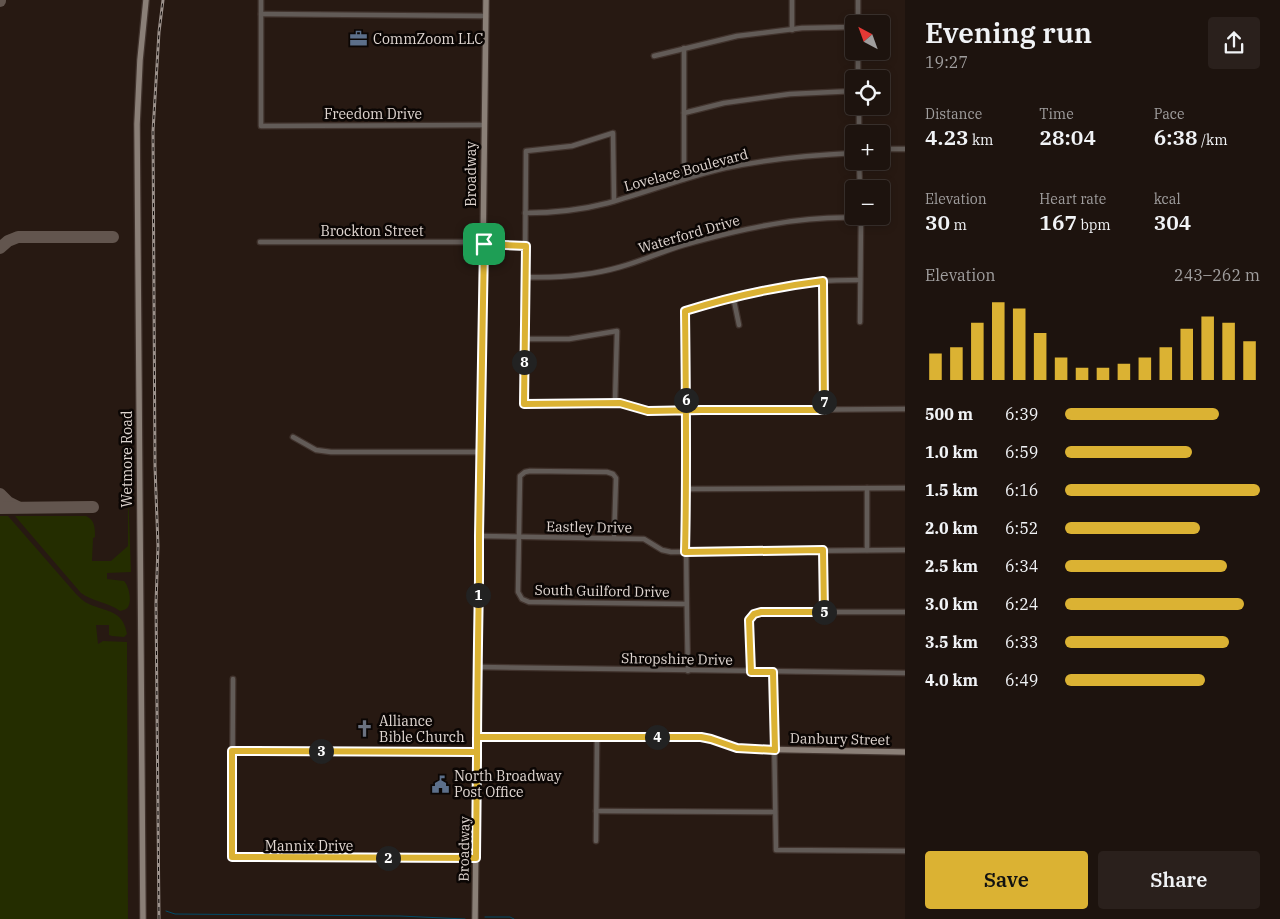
<!DOCTYPE html>
<html lang="en">
<head>
<meta charset="utf-8">
<style>
  body { margin:0; font-family:"IBM Plex Serif",serif; background:#2a201c; color:#f1f3f6; height:100vh; display:flex; flex-direction:column; font-size:19px; white-space:nowrap }
  * { box-sizing:border-box; margin:0 }
  p { font-size:16px; color:#a09e9e }
  .icon { flex:none; width:28px; height:28px; fill:none; stroke:currentColor; stroke-width:2; stroke-linecap:round; stroke-linejoin:round }
  .map { position:relative; flex:1; overflow:hidden }
  .drawer { display:flex; flex-direction:column; background:#1d130e; width:375px }
  .drawer>* { flex:none }
  .needle { width:32px; rotate:319deg }
  .tools { position:absolute; left:845px; top:15px; display:grid; gap:10px }
  .tools a { display:grid; place-items:center; width:45px; height:45px; border-radius:5px; background:#1d130e; box-shadow:0 2px 8px #0003,0 0 0 1px #3b322e; font-size:25px }
  .pin { position:absolute; display:grid; place-items:center; width:42px; height:42px; color:#fff; margin:-21px; border-radius:10px; box-shadow:0 2px 8px #0006 }
  .km { position:absolute; width:25px; height:25px; margin:-12px; border-radius:50%; background:#222; color:#fff; font-size:14px; line-height:25px; text-align:center }
  .round { display:grid; place-items:center; flex:none; width:52px; height:52px; border-radius:5px; background:#2a201c }
  .summary { display:flex; align-items:center; justify-content:space-between; height:85px; padding:0 20px }
  h1 { font-size:28px; font-weight:600; line-height:38px }
  .stats { display:grid; grid-template-columns:repeat(3,1fr); gap:8px; height:85px; padding:5px 20px }
  .stats div { display:grid; align-content:center }
  .stats b { font-size:21px; font-weight:600 }
  .stats small { font-size:14px; font-weight:400 }
  .stats p { font-size:14px }
  .chart { height:140px; padding:10px 20px }
  .chart p { display:flex; justify-content:space-between }
  .chart svg { width:100%; height:90px; margin-top:5px; stroke:#dbb233; stroke-width:6 }
  .primary-button { display:flex; gap:10px; margin-top:auto; padding:10px 20px }
  .primary-button a { flex:1; height:58px; border-radius:5px; background:#dbb233; color:#111; font-size:20px; font-weight:600; line-height:58px; text-align:center }
  .primary-button a+a { background:#2a201c; color:#f1f3f6 }
  ul { padding:0 20px; list-style:none; font-size:16px }
  li { display:grid; grid-template-columns:80px 60px 1fr; align-items:center; height:38px }
  li i { height:12px; border-radius:6px; background:#dbb233 }
  main { display:flex; flex:1; min-height:0 }
  .map>svg:first-child { display:block }
  .green { fill:#242d00 }
  .lines { fill:none; stroke-linecap:round; stroke-linejoin:round }
  .stream { stroke:#014b67; stroke-width:1 }
  .taxiway { stroke:#62554e; stroke-width:12 }
  .street-casing { stroke:#41332d; stroke-width:7 }
  .secondary-casing { stroke:#41332d; stroke-width:8 }
  .street { stroke:#625b57; stroke-width:4.5 }
  .secondary { stroke:#8a7f77; stroke-width:5.5 }
  .rail-casing { stroke:#9c918b; stroke-width:3 }
  .rail { stroke:#0b0604; stroke-width:1; stroke-dasharray:4; stroke-linecap:butt }
  .route-casing { stroke:#fff; stroke-width:10 }
  .route { stroke:#dbb233; stroke-width:6 }
  .labels { text-anchor:middle; stroke-width:5; stroke-linejoin:round; paint-order:stroke }
  .poi-label { font-size:14px; fill:#e0d6d1; stroke:#0b0604; text-anchor:start }
  .street-label { font-size:14px; fill:#e0d6d1; stroke:#0b0604 }
</style>
</head>
<body>
<main>
<div class="map">
<svg width="905" height="919" viewBox="0 0 905 919">
  <rect width="100%" height="100%" fill="#271912"/>
  <g class="green">
    <path d="M 128,489 L 131,572 L 107,573 L 107,579 L 124,581 C 129,586 132,601 128,607 C 126,610 123,610 120,611 C 108,602 93,602 81,593 L 15,516 L 86,516 C 95,520 95,528 95,537 L 93,538 L 92,561 L 111,561 L 128,546 Z"/>
    <path d="M 0,516 L 8,516 L 76,594 C 80,598 84,602 89,604 C 107,612 123,610 127,634 L 124,637 L 112,636 L 109,635 L 109,625 L 96,625 L 98,644 L 103,641 L 127,642 L 128,919 L 0,919 Z"/>
  </g>
  <g class="lines">
    <g class="stream">
      <path d="M 166,911 L 175,914 L 400,916 L 465,919"/>
      <path d="M 485,917 L 510,917 L 514,919"/>
    </g>
    <g class="taxiway">
      <path d="M 0,1 L 0,0"/>
      <path d="M 0,248 L 8,241 L 18,237 L 113,237"/>
      <path d="M 0,494 L 8,502 L 18,507"/>
      <path d="M 0,508 L 93,507"/>
    </g>
    <defs>
      <g id="street">
        <path d="M 261,0 L 261,126 L 484,125"/>
        <path d="M 792,0 L 792,30"/>
        <path d="M 858,0 L 858,24"/>
        <path d="M 261,14 L 486,16"/>
        <path d="M 684,48 L 684,179"/>
        <path d="M 654,56 L 737,36 L 802,28 L 854,27"/>
        <path d="M 858,79 L 858,51"/>
        <path d="M 859,106 L 859,134"/>
        <path d="M 684,113 L 724,103 L 790,94 L 854,91"/>
        <path d="M 881,151 L 888,149 L 905,149"/>
        <path d="M 859,161 L 860,189"/>
        <path d="M 614,201 L 613,133 L 572,146 L 526,151 L 524,404 L 620,403 L 648,411 L 905,409"/>
        <path d="M 525,213 C 554,213 581,210 608,203 C 648,192 685,177 725,168 C 768,159 810,155 854,153"/>
        <path d="M 260,242 L 484,242"/>
        <path d="M 484,244 L 526,245"/>
        <path d="M 525,277 C 557,278 589,276 620,267 C 642,261 663,251 684,245 C 742,229 801,215 861,218"/>
        <path d="M 823,281 L 824,410"/>
        <path d="M 733,296 L 739,325"/>
        <path d="M 860,322 L 861,216"/>
        <path d="M 525,339 L 569,339 L 617,331 L 615,403"/>
        <path d="M 293,437 L 316,450 L 331,452 L 481,452"/>
        <path d="M 867,488 L 867,550"/>
        <path d="M 687,489 L 905,488"/>
        <path d="M 479,536 L 644,539 L 662,550 L 671,552 L 905,550"/>
        <path d="M 614,538 L 616,478 L 613,474 L 607,472 L 530,471 L 525,472 L 520,476 L 518,592 L 522,599 L 529,602 L 686,604"/>
        <path d="M 823,550 L 824,612"/>
        <path d="M 478,667 L 905,673"/>
        <path d="M 688,671 C 685,551 686,431 685,311 C 716,301 747,292 779,286 C 806,281 833,280 860,280"/>
        <path d="M 751,671 L 749,620 L 755,613 L 761,612 L 905,612"/>
        <path d="M 773,672 L 776,850 L 905,851"/>
        <path d="M 233,679 L 232,857 L 476,858"/>
        <path d="M 232,751 L 477,752"/>
        <path d="M 596,811 L 775,812"/>
        <path d="M 596,841 L 597,736"/>
      </g>
      <g id="secondary">
        <path d="M 477,737 L 701,737 L 742,749 L 905,752"/>
        <path d="M 143,919 L 137,124 L 140,60 L 146,0"/>
        <path d="M 475,919 L 486,0"/>
      </g>
    </defs>
    <use href="#street" class="street-casing"/>
    <use href="#secondary" class="secondary-casing"/>
    <use href="#street" class="street"/>
    <use href="#secondary" class="secondary"/>
    <defs>
      <path id="rail" d="M 159,919 L 156,603 L 158,546 L 155,467 L 153,131 L 159,32 L 163,0"/>
    </defs>
    <use href="#rail" class="rail-casing"/>
    <use href="#rail" class="rail"/>
  </g>
  <g class="lines">
    <defs>
      <path id="route" d="M 484,244 L 479,536 C 479,551 479,565 479,579 C 478,639 477,699 477,758 L 476,858 L 232,857 L 232,751 L 477,752 L 477,737 L 701,737 L 711,739 L 737,748 L 775,750 L 773,672 L 751,672 L 749,620 L 754,614 L 761,612 L 824,612 L 823,550 L 685,552 C 687,472 686,391 685,311 C 733,296 773,287 823,281 L 824,410 L 702,410 L 648,411 L 620,403 L 524,404 L 526,246 L 484,244"/>
    </defs>
    <use href="#route" class="route-casing"/>
    <use href="#route" class="route"/>
  </g>
  <defs>
    <symbol id="office-bare" viewBox="-9 -9 18 18"><path d="M-6-3h4V-5.5h4V-3h4V5H-6ZM-1-4.5V-3h2v-1.5ZM-6 0V1H6V0Z" fill="#5c6f8a" stroke="#0b0604" stroke-width="2.5" paint-order="stroke"/></symbol>
    <symbol id="church-bare" viewBox="-9 -9 18 18"><path d="M-1.2-6h2.4v3.5h3.3v2.4h-3.3V6h-2.4V-.1h-3.3v-2.4h3.3Z" fill="#6b7280" stroke="#0b0604" stroke-width="2.5" paint-order="stroke"/></symbol>
    <symbol id="civic-bare" viewBox="-9 -9 18 18"><path d="M-.6-6.5H3V-4.5H.6V-3L4-1V1h2V6H-6V1h2V-1L-.6-3ZM-1.2 2.5V6h2.4V2.5Z" fill="#5c6f8a" stroke="#0b0604" stroke-width="2.5" paint-order="stroke"/></symbol>
  </defs>
  <g fill-rule="evenodd">
    <use href="#office-bare" x="346" y="26" width="25" height="25"/>
    <use href="#church-bare" x="352" y="716" width="25" height="25"/>
    <use href="#civic-bare" x="428" y="772" width="25" height="25"/>
  </g>
  <g class="labels">
    <g class="poi-label">
      <text x="373" y="44">CommZoom LLC</text>
      <text x="379" y="726">Alliance<tspan x="379" dy="16">Bible Church</tspan></text>
      <text x="454" y="781">North Broadway<tspan x="454" dy="16">Post Office</tspan></text>
    </g>
    <g class="street-label">
      <text x="373" y="119">Freedom Drive</text>
      <text transform="translate(686 170) rotate(-15)" y="5">Lovelace Boulevard</text>
      <text transform="translate(471 174) rotate(-90)" y="5">Broadway</text>
      <text x="372" y="236">Brockton Street</text>
      <text transform="translate(689 234) rotate(-16)" y="5">Waterford Drive</text>
      <text transform="translate(127 459) rotate(-90)" y="5">Wetmore Road</text>
      <text transform="translate(589 527) rotate(1)" y="5">Eastley Drive</text>
      <text transform="translate(602 591) rotate(1)" y="5">South Guilford Drive</text>
      <text transform="translate(677 659) rotate(1)" y="5">Shropshire Drive</text>
      <text transform="translate(840 739) rotate(1)" y="5">Danbury Street</text>
      <text x="309" y="851">Mannix Drive</text>
      <text transform="translate(464 849) rotate(-89)" y="5">Broadway</text>
    </g>
  </g>
</svg>
<div class="tools">
<a><svg class="needle" viewBox="-14 -14 28 28"><path d="M0-13l5 13h-10z" fill="#e53935"/><path d="M0 13l5-13h-10z" fill="#a09e9e"/></svg></a>
<a><svg class="icon" aria-label="locate" viewBox="0 0 24 24"><circle cx="12" cy="12" r="6"/><path d="M12 2v4M12 18v4M2 12h4M18 12h4"/></svg></a>
<a>+</a>
<a>−</a>
</div>
<div class="pin" style="left:484px;top:244px;background:#1e9e55"><svg class="icon" aria-label="arrive" viewBox="0 0 24 24"><path d="M6 21V4h12l-3 4 3 4H6"/></svg></div>
<b class="km" style="left:478px;top:595px">1</b>
<b class="km" style="left:388px;top:858px">2</b>
<b class="km" style="left:321px;top:751px">3</b>
<b class="km" style="left:657px;top:737px">4</b>
<b class="km" style="left:824px;top:612px">5</b>
<b class="km" style="left:686px;top:400px">6</b>
<b class="km" style="left:824px;top:402px">7</b>
<b class="km" style="left:524px;top:362px">8</b>
</div>
<section class="drawer">
<div class="summary"><div><h1>Evening run</h1><p>19:27</p></div><a class="round"><svg class="icon" aria-label="share" viewBox="0 0 24 24"><path d="M12 15V3M7 8l5-5 5 5M5 13v7h14v-7"/></svg></a></div>
<div class="stats">
<div><p>Distance</p><b>4.23<small> km</small></b></div>
<div><p>Time</p><b>28:04</b></div>
<div><p>Pace</p><b>6:38<small> /km</small></b></div>
</div>
<div class="stats">
<div><p>Elevation</p><b>30<small> m</small></b></div>
<div><p>Heart rate</p><b>167<small> bpm</small></b></div>
<div><p>kcal</p><b>304</b></div>
</div>
<div class="chart"><p><span>Elevation</span>243–262 m</p>
<svg viewBox="0 0 160 44" preserveAspectRatio="none"><path d="M5 44V31M15 44V28M25 44V16M35 44V6M45 44V9M55 44V21M65 44V33M75 44V38M85 44V38M95 44V36M105 44V33M115 44V28M125 44V19M135 44V13M145 44V16M155 44V25"/></svg>
</div>
<ul>
<li><b>500 m</b>6:39<i style="width:79%"></i></li>
<li><b>1.0 km</b>6:59<i style="width:65%"></i></li>
<li><b>1.5 km</b>6:16<i style="width:100%"></i></li>
<li><b>2.0 km</b>6:52<i style="width:69%"></i></li>
<li><b>2.5 km</b>6:34<i style="width:83%"></i></li>
<li><b>3.0 km</b>6:24<i style="width:92%"></i></li>
<li><b>3.5 km</b>6:33<i style="width:84%"></i></li>
<li><b>4.0 km</b>6:49<i style="width:72%"></i></li>
</ul>
<div class="primary-button"><a>Save</a><a>Share</a></div>
</section>
</main>
</body>
</html>
